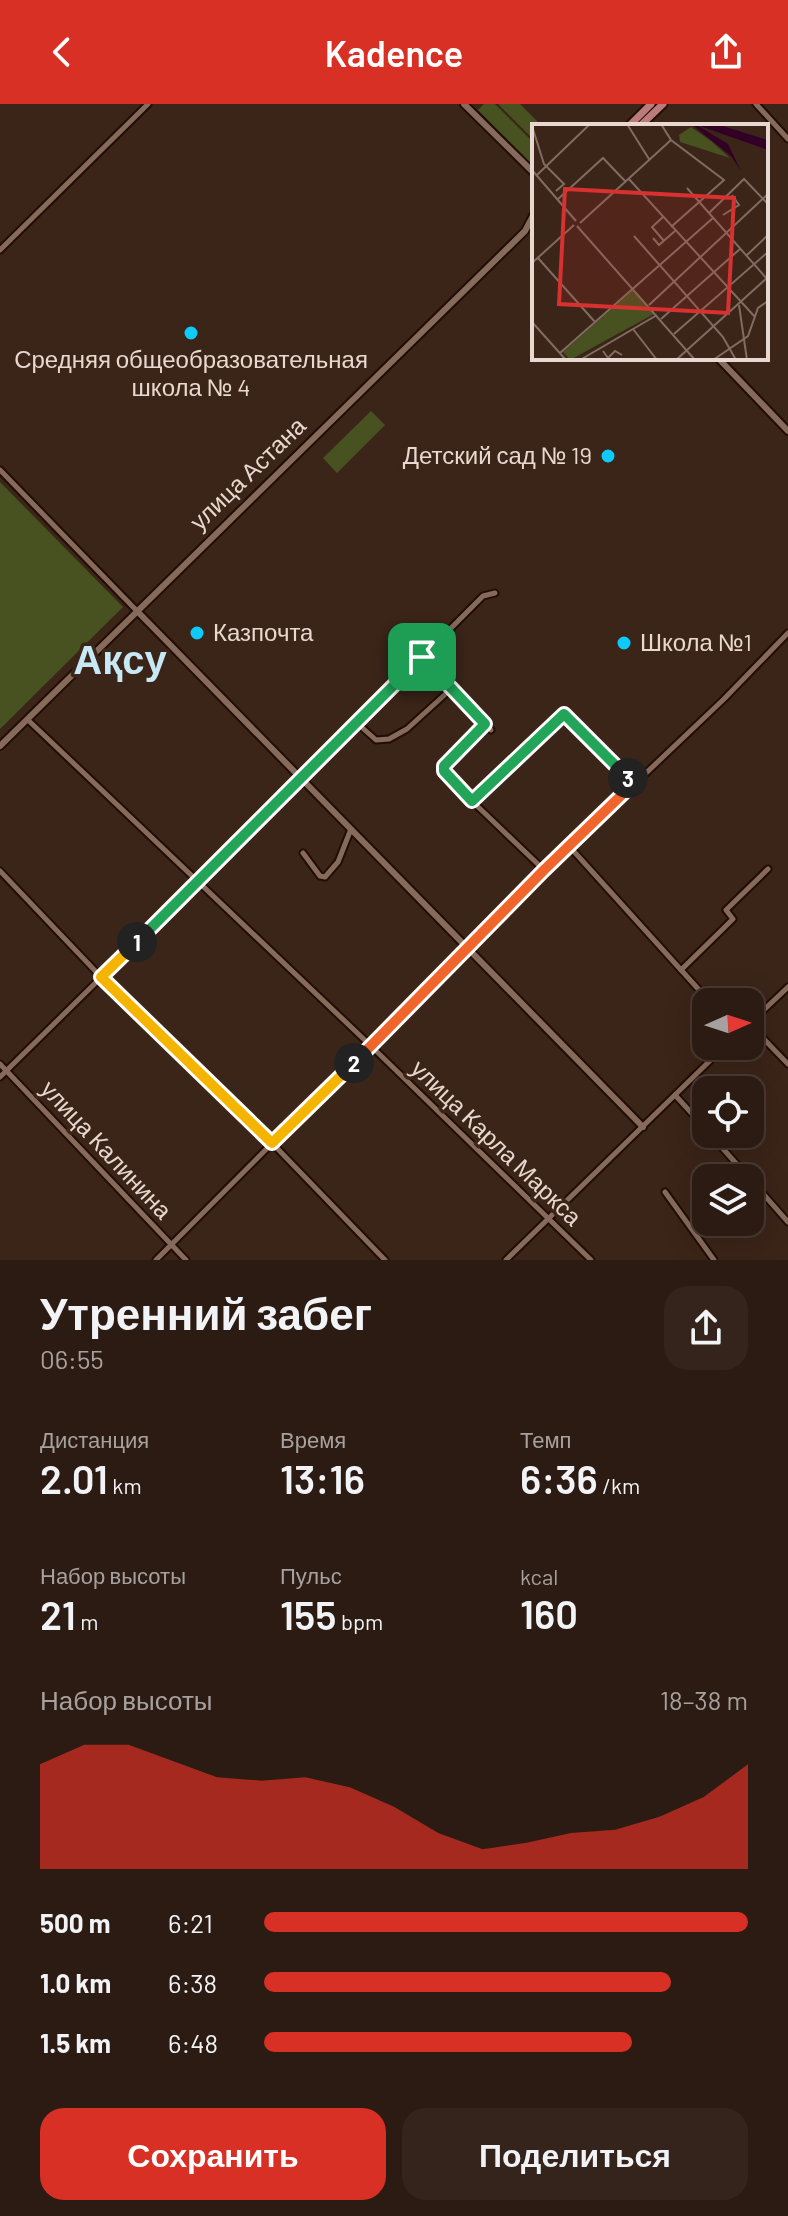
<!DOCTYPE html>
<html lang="ru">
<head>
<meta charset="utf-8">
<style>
  body { margin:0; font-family:Barlow,sans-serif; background:#34241b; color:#f1f3f6; height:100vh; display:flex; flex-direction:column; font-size:30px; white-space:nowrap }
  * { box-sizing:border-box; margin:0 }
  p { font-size:26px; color:#a6a19f }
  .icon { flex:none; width:44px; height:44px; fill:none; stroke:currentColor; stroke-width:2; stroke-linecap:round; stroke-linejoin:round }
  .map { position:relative; height:1156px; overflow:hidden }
  .drawer { display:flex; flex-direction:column; background:#2c1b12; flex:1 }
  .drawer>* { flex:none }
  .needle { width:52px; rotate:87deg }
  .controls { position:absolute; left:692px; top:884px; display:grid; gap:16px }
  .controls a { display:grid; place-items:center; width:72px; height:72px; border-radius:16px; background:#2c1b12; box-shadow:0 8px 32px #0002,0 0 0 2px #483932; font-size:40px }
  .pin { position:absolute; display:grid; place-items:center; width:68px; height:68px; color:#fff; margin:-34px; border-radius:16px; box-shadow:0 4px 12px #0006 }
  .km { position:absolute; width:40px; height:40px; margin:-20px; border-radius:50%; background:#222; color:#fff; font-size:22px; line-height:40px; text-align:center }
  .round { display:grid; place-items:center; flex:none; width:84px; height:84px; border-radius:24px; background:#34241b }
  .overview { display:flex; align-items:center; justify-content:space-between; height:136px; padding:0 40px }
  h1 { font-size:44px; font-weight:600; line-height:60px }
  .figures { display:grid; grid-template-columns:repeat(3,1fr); gap:12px; height:136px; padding:8px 40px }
  .figures div { display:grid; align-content:center }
  .figures b { font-size:40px; font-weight:600 }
  .figures small { font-size:22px; font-weight:400 }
  .figures p { font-size:22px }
  .chart { height:224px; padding:16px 40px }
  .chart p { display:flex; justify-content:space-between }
  .chart svg { width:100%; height:144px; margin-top:8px; fill:#d93025; opacity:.7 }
  .cta { display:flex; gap:16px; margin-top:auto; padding:16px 40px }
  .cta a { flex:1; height:92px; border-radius:24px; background:#d93025; color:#fff; font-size:32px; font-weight:600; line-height:92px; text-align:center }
  .cta a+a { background:#34241b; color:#f1f3f6 }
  ul { padding:0 40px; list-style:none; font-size:26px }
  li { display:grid; grid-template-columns:128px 96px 1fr; align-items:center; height:60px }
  li i { height:20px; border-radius:10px; background:#d93025 }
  header { display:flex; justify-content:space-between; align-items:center; height:104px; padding:0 40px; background:#d93025; color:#fff; font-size:36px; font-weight:600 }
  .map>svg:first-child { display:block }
  .green { fill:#485120 }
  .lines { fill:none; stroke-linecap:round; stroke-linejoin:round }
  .minor-casing { stroke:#210d03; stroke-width:9 }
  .tertiary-casing { stroke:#210d03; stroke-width:10 }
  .primary-casing { stroke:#210d03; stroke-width:11 }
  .minor { stroke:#866b5d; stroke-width:5 }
  .tertiary { stroke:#866b5d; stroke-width:6 }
  .primary { stroke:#ba7b7a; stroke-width:7 }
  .split-1-casing { stroke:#fff; stroke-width:16 }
  .split-2-casing { stroke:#fff; stroke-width:16 }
  .split-3-casing { stroke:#fff; stroke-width:16 }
  .split-4-casing { stroke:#fff; stroke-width:16 }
  .split-1 { stroke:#22a559; stroke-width:10 }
  .split-2 { stroke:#f5b400; stroke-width:10 }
  .split-3 { stroke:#f0652b; stroke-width:10 }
  .split-4 { stroke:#22a559; stroke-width:10 }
  .poi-dot { fill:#0dcafa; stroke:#3b2418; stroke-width:3 }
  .labels { text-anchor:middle; stroke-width:7; stroke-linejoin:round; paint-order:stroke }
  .poi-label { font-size:24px; fill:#e8d8d0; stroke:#3b2418; text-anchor:start }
  .street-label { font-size:24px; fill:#e8d8d0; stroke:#3b2418 }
  .town-label { font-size:40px; font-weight:bold; fill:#c7e9f6; stroke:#3b2418 }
  .inset-road { fill:none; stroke:#806c62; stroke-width:2 }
  .view { fill:#d73130; fill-opacity:0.15; stroke:#d73130; stroke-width:4 }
  .inset-edge { fill:none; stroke:#e8d8d0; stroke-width:4 }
</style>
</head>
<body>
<header><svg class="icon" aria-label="back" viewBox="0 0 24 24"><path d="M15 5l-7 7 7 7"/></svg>Kadence<svg class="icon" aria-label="share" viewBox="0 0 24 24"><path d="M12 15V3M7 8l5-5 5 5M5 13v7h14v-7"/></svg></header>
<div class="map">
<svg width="788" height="1156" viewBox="0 0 788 1156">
  <rect width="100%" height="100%" fill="#3b2418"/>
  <g class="green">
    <path d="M 484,0 L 495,0 L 534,39 L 534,63 L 478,6 Z"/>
    <path d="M 498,0 L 520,0 L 542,22 L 534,22 L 534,36 Z"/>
    <path d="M 371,307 L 385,321 L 337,369 L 323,354 Z"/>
    <path d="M 0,378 L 123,503 L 0,625 Z"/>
  </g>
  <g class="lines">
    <defs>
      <g id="minor">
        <path d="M 756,0 L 788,35"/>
        <path d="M 0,146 L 148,0"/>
        <path d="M 0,366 L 137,507"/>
        <path d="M 422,553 L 491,626"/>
        <path d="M 28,616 L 371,942 L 591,1156"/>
        <path d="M 357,619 L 376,636 L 389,635 L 407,625 L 451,585"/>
        <path d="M 485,620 L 444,662 L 444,667 L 472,697 L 544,766"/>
        <path d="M 472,697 L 564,610 L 634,679"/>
        <path d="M 569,742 L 710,898"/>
        <path d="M 303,749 L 320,772 L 325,773 L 338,758 L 351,725"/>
        <path d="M 0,767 L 101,873 L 272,1039 L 385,1156"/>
        <path d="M 681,866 L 733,815 L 726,806 L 768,765"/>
        <path d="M 750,919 L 788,883"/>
        <path d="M 750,929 L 758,929 L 788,960"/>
        <path d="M 0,960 L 186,1156"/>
        <path d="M 0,973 L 197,779 L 483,492 L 495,489"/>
        <path d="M 675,991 L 706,1025"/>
        <path d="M 710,1030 L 749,1074"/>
        <path d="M 750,1075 L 788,1118"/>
        <path d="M 665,1088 L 714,1156"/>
        <path d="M 156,1156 L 544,766 L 724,595 L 788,529"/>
        <path d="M 506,1156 L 725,942"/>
      </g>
      <g id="tertiary">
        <path d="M 464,0 L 534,69"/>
        <path d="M 718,254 L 788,327"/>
        <path d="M 137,507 L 643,1023"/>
        <path d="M 0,642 L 525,127 L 534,110"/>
      </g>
      <g id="primary">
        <path d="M 629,22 L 651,0"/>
        <path d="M 640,22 L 663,0"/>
      </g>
    </defs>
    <use href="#minor" class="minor-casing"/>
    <use href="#tertiary" class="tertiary-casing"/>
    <use href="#primary" class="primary-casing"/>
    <use href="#minor" class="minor"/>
    <use href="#tertiary" class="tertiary"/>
    <use href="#primary" class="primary"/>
  </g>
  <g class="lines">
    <defs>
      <path id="split-1" d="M 137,838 L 422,553"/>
      <path id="split-2" d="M 137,838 L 101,873 L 272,1039 L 354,959"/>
      <path id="split-3" d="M 354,959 L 544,766 L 634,679 L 628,674"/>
      <path id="split-4" d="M 422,553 L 485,620 L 444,662 L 444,667 L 472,697 L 564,610 L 628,674"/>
    </defs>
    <use href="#split-1" class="split-1-casing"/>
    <use href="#split-2" class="split-2-casing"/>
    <use href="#split-3" class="split-3-casing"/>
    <use href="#split-4" class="split-4-casing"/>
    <use href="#split-1" class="split-1"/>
    <use href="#split-2" class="split-2"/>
    <use href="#split-3" class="split-3"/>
    <use href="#split-4" class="split-4"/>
  </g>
  <g class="poi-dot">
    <circle cx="191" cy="229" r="8"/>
    <circle cx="608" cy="352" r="8"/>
    <circle cx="197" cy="529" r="8"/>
    <circle cx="624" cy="539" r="8"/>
  </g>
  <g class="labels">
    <g class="poi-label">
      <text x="191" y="264" text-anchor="middle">Средняя общеобразовательная<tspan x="191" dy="28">школа № 4</tspan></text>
      <text x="592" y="360" text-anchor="end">Детский сад № 19</text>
      <text x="213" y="537">Казпочта</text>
      <text x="640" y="547">Школа №1</text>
    </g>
    <g class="street-label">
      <text transform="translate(248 370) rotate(-44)" y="8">улица Астана</text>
      <text transform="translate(496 1039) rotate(44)" y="8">улица Карла Маркса</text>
      <text transform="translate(106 1046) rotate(47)" y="8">улица Калинина</text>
    </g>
    <g class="town-label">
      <text x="120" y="570">Ақсу</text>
    </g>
  </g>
  <g transform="translate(532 20)">
    <rect width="236" height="236" fill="#3b2418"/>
    <path d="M 159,3 L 179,17 L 198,34 L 148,18 L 147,11 ZM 101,166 L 122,190 L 38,236 L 31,228 Z" fill="#485120"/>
    <path d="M 159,0 L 191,2 L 235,16 L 236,26 L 165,1 L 196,20 L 209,47 L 199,32 Z" fill="#320026"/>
    <path class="inset-road" d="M 95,0 L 117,35M 129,0 L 139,16 L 192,56 L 139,103M 0,2 L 12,40 L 32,60 L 24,67M 0,46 L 44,97M 5,51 L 58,0M 96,54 L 223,193M 155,64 L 235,155M 25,76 L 71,34 L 93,57M 177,89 L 212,55 L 236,80M 191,91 L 207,81 L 200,71M 131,93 L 120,103 L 132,117M 48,99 L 139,16M 45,102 L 163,236M 102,112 L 191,213 L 204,236M 121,114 L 127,121 L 143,107M 214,132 L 236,111M 6,134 L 63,198M 0,139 L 42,101M 117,181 L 236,70M 207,181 L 215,236M 129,195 L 208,125M 0,198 L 34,236M 101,205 L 125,236M 142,210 L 236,128M 71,227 L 76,234 L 83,227 L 90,231M 28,229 L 181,94M 48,236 L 125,191M 144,236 L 236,153M 181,236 L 216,212 L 226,184 L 236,177"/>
    <path class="view" d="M 33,65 L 202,74 L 196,189 L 27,180 Z"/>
    <rect width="236" height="236" class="inset-edge"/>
  </g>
</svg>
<div class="controls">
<a><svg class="needle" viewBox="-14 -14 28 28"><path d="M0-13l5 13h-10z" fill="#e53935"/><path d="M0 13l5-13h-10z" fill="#a6a19f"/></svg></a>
<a><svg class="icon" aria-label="locate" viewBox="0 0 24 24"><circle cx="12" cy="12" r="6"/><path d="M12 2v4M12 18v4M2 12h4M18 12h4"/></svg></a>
<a><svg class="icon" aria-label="layers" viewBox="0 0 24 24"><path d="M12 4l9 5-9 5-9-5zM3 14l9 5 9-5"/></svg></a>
</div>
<div class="pin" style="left:422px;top:553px;background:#1e9e55"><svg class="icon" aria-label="arrive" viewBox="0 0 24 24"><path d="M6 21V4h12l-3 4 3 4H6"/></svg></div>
<b class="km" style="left:137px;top:838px">1</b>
<b class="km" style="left:354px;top:959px">2</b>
<b class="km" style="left:628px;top:674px">3</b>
</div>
<section class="drawer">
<div class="overview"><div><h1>Утренний забег</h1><p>06:55</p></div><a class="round"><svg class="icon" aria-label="share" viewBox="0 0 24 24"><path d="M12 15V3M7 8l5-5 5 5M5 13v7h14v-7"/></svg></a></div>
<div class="figures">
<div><p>Дистанция</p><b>2.01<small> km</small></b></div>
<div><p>Время</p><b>13:16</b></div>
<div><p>Темп</p><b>6:36<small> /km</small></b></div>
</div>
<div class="figures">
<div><p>Набор высоты</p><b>21<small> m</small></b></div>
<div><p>Пульс</p><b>155<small> bpm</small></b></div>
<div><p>kcal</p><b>160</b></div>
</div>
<div class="chart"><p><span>Набор высоты</span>18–38 m</p>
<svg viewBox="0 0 160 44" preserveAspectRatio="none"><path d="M0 44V12L10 6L20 6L30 11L40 16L50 17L60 16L70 19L80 25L90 33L100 38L110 36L120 33L130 32L140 28L150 22L160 12V44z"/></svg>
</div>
<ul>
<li><b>500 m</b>6:21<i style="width:100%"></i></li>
<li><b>1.0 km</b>6:38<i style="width:84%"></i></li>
<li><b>1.5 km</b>6:48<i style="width:76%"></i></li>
</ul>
<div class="cta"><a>Сохранить</a><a>Поделиться</a></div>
</section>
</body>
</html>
